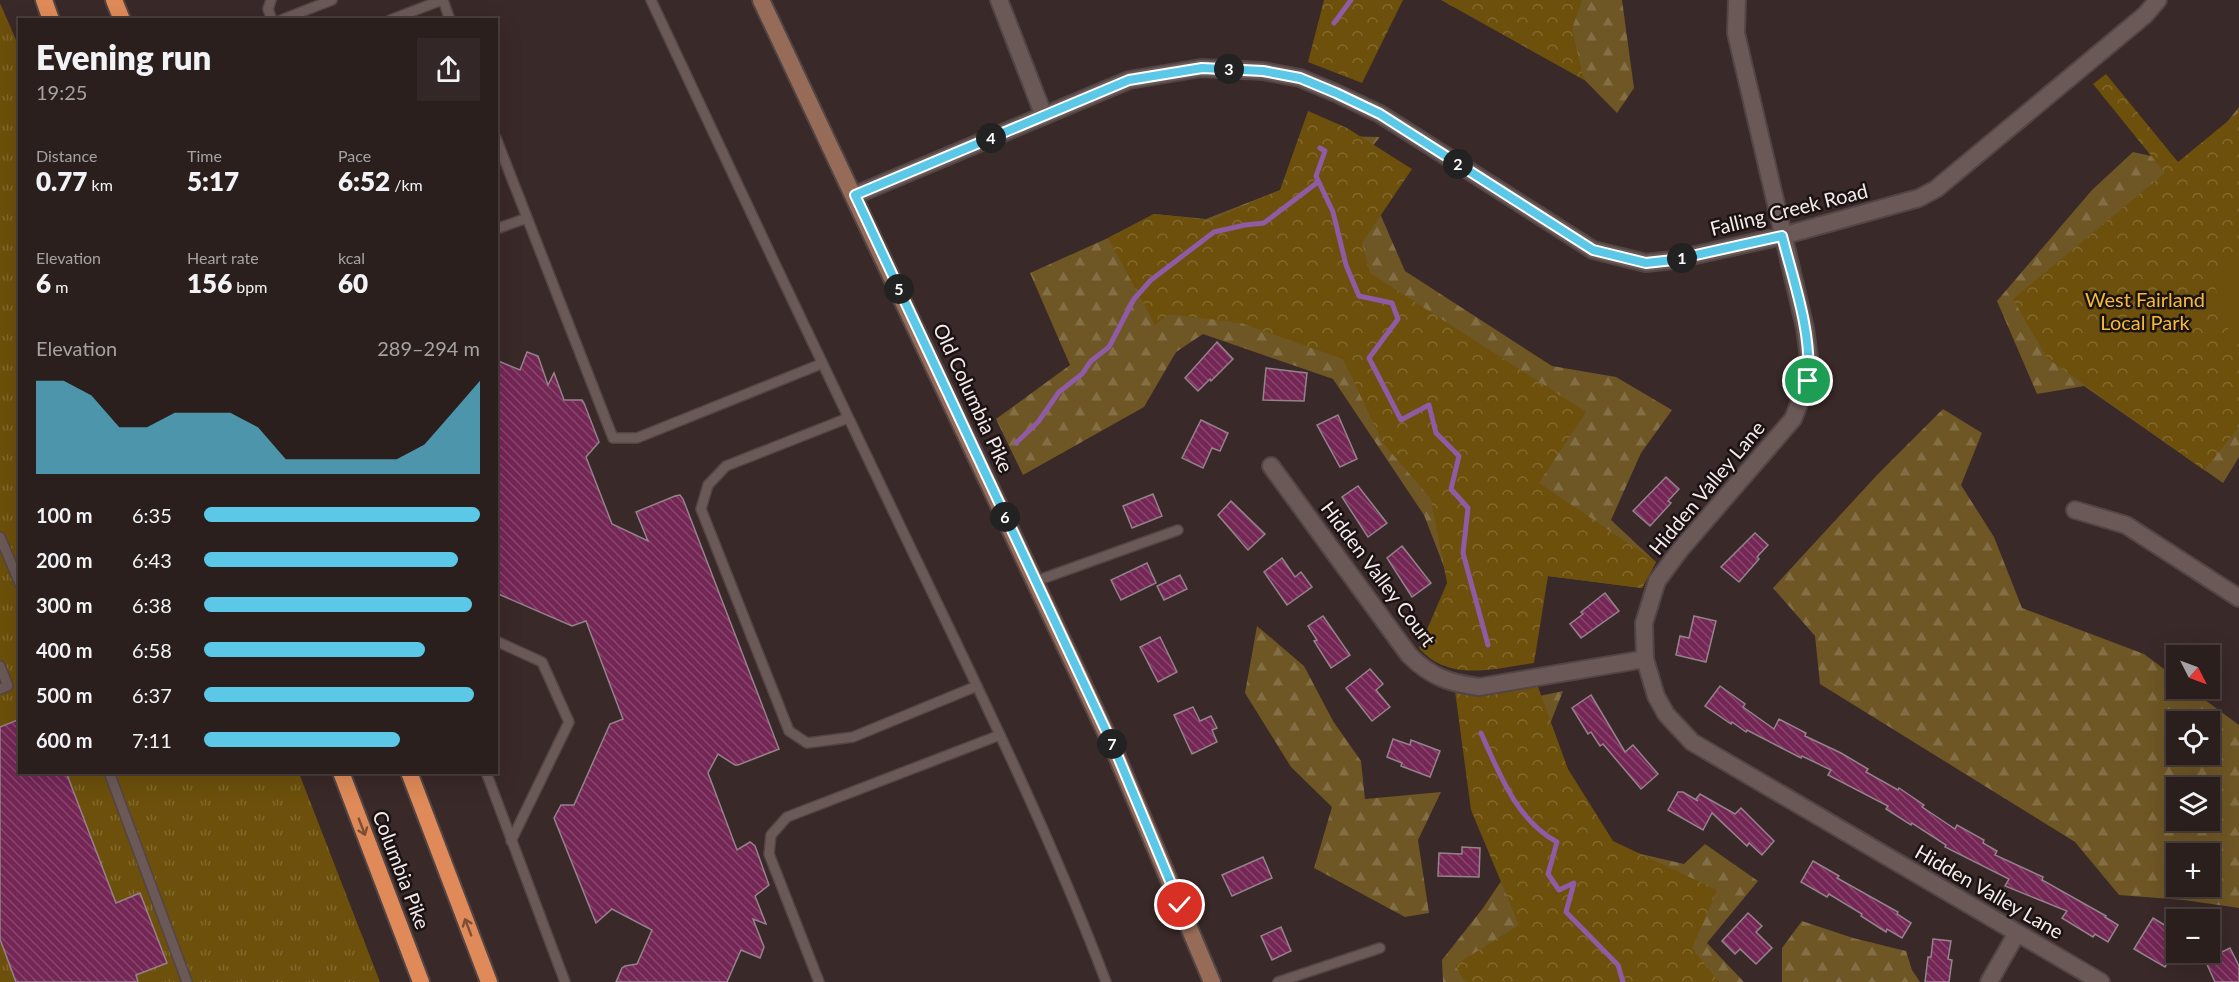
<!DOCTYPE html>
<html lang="en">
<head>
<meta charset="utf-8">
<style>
  body { margin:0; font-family:Lato,sans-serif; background:#332727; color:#f1f3f6; height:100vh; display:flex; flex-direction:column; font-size:22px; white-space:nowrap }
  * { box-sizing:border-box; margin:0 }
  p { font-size:20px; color:#a6a2a4 }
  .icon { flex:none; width:33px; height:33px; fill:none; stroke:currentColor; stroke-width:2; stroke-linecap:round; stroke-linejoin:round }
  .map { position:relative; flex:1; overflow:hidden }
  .side { position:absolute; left:18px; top:18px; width:480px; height:756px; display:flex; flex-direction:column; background:#2b1f1e; border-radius:0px; box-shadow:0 6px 24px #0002,0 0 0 2px #473d3c }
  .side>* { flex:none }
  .needle { width:39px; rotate:132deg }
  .tools { position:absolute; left:2166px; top:645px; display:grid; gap:12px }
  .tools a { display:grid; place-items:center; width:54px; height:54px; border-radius:0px; background:#2b1f1e; box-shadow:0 6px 24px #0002,0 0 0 2px #473d3c; font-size:30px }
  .pin { position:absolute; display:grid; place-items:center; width:51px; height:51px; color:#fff; margin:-26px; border:3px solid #fff; border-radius:50%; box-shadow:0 2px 6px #0007 }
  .km { position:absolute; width:30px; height:30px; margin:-15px; border-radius:50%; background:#222; color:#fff; font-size:16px; line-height:30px; text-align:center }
  .round { display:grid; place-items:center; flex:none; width:63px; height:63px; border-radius:0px; background:#332727 }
  .overview { display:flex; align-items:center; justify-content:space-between; height:102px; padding:0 18px }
  h1 { font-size:33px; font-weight:800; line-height:45px }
  .stats { display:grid; grid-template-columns:repeat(3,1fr); gap:9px; height:102px; padding:6px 18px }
  .stats div { display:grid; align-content:center }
  .stats b { font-size:26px; font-weight:800 }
  .stats small { font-size:16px; font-weight:400 }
  .stats p { font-size:16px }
  .chart { height:168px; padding:12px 18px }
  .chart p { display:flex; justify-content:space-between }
  .chart svg { width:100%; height:108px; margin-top:6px; fill:#5ac8e6; opacity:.7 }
  ul { padding:0 18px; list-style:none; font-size:20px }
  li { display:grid; grid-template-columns:96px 72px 1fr; align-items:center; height:45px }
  li i { height:15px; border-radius:8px; background:#5ac8e6 }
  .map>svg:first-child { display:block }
  .grass { fill:url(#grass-tufts) }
  .forest { fill:url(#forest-firs); fill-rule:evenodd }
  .park { fill:url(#park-crowns) }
  .garden { fill:#6c500b }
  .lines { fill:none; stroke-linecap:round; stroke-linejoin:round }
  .stream { stroke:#8e5ba4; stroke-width:5 }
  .building { fill:url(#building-back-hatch); stroke:#94838b; stroke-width:1.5 }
  .service-casing { stroke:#534545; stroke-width:12 }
  .minor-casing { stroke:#534545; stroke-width:20 }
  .secondary-casing { stroke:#534545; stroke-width:20 }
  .trunk-casing { stroke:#534545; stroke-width:20 }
  .service { stroke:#6b5958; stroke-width:9 }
  .minor { stroke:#6b5958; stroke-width:16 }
  .secondary { stroke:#966c58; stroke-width:16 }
  .trunk { stroke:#df8a58; stroke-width:16 }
  .oneway { stroke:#7d4e36 }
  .route-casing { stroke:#fff; stroke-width:12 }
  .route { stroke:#5ac8e6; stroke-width:8 }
  .labels { text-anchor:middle; stroke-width:5; stroke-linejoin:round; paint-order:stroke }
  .street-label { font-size:20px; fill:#f6ebeb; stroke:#1b1313 }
  .park-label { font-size:20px; fill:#f4ba38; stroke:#1b1313 }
</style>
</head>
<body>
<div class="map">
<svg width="2239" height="982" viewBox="0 0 2239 982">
  <defs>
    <pattern id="grass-tufts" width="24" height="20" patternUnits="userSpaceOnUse" patternTransform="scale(1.5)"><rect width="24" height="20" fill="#6c500b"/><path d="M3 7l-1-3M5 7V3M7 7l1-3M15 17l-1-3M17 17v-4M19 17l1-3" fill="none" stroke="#82692f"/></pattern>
    <pattern id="forest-firs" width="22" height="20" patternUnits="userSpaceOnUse" patternTransform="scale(1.5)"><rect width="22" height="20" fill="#6e5625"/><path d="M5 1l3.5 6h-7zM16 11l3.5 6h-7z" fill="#836e45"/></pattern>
    <pattern id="park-crowns" width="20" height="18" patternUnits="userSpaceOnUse" patternTransform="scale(1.5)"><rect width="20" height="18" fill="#6c500b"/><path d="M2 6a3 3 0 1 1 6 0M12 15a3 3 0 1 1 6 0" fill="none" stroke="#82692f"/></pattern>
    <pattern id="building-back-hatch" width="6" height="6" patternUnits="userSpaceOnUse" patternTransform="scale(1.5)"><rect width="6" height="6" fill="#742655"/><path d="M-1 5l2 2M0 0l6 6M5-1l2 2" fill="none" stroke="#88466e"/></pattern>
  </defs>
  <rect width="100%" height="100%" fill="#392928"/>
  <path class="grass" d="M 0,3 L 20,49 L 20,772 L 299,773 L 380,982 L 0,982 Z"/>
  <g class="forest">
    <path d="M 1506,0 L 1622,0 L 1634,88 L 1617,113 Z"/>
    <path d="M 2239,107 L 2239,457 L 2223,483 L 2084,386 L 2037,394 L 1997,301 L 2092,190 L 2133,152 L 2193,165 Z"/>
    <path d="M 1332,136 L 1380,137 L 1358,163 L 1405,271 L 1552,366 L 1616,377 L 1672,410 L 1641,453 L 1611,520 L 1656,562 L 1642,588 L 1548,576 L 1458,603 L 1424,515 L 1333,379 L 1203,334 L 1176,352 L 1144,407 L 1023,475 L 996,419 L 1070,365 L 1030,273 L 1108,238 L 1154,214 L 1206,219 L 1280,190 Z"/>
    <path d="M 1943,409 L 1982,433 L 1961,485 L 1994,537 L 2022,608 L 2144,654 L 2176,678 L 2176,688 L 2190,689 L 2239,725 L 2239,908 L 2184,900 L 2119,895 L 2075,842 L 1820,684 L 1815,636 L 1773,588 L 1877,475 ZM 2176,722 L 2210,722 L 2210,754 L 2176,754 ZM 2176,788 L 2210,788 L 2210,820 L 2176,820 ZM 2176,854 L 2210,854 L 2210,886 L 2176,886 Z"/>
    <path d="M 1257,626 L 1304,666 L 1333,721 L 1361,761 L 1365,799 L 1441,792 L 1418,840 L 1429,913 L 1405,917 L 1314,868 L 1332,807 L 1291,767 L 1245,693 Z"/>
    <path d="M 1563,691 L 1546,734 L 1585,841 L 1684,864 L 1705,844 L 1758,881 L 1707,943 L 1744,982 L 1443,982 L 1442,960 L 1483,908 L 1518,856 L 1467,711 Z"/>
    <path d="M 1802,921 L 1853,938 L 1906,951 L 1912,970 L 1920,982 L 1782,982 L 1782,948 Z"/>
  </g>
  <g class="park">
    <path d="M 1324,0 L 1403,0 L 1362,83 L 1308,62 Z"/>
    <path d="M 1441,0 L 1582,0 L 1572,29 L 1584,80 Z"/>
    <path d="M 2106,74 L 2178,162 L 2239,112 L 2239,427 L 2204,470 L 2047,358 L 2013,299 L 2165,173 L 2093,84 Z"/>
    <path d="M 1308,111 L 1347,128 L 1412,169 L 1362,243 L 1370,273 L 1586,412 L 1539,483 L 1656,562 L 1642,588 L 1548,576 L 1534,663 C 1495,668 1449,683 1419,648 L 1447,583 L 1431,499 L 1383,443 L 1343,359 L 1241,323 L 1169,314 L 1155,325 L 1108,238 L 1154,214 L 1211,220 L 1280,190 Z"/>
    <path d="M 1537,684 L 1568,769 L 1613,841 L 1717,890 L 1692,948 L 1719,982 L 1469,982 L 1464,980 L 1455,965 L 1519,925 L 1471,810 L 1455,691 L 1466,693 Z"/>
  </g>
  <path class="garden" d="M 2239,261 L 2239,344 L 2232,340 L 2212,277 Z"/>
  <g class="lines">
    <g class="stream">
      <path d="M 1334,23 L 1351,0"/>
      <path d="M 1320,148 L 1325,151 L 1316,176 L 1333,212 L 1346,265 L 1359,296 L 1392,303 L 1398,319 L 1369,358 L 1401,420 L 1429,405 L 1436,433 L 1459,456 L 1451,489 L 1468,508 L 1463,553 L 1488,645"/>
      <path d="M 1016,443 L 1038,422 L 1059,392 L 1082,374 L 1091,361 L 1109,347 L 1134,299 L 1151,280 L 1214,232 L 1245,225 L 1264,223 L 1318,182"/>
      <path d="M 1481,733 C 1499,773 1517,821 1557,842 L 1548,874 L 1559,890 L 1574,883 L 1566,912 L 1618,965 L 1623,982"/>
    </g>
  </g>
  <g class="building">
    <path d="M 1217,342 L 1233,359 L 1211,381 L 1210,379 L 1198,391 L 1185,378 Z"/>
    <path d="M 527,352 L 538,356 L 548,385 L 554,373 L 564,400 L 582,400 L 584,403 L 599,442 L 586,457 L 612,524 L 648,541 L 636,512 L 675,496 L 680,495 L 683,499 L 779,749 L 738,765 L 735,765 L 718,754 L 708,773 L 737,850 L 750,842 L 755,846 L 769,885 L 755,896 L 766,924 L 753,919 L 764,947 L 760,958 L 741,950 L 727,982 L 616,982 L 622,968 L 625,966 L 637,964 L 652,930 L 612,909 L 596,923 L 554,818 L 561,805 L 574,805 L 610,724 L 623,719 L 586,621 L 572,626 L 496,593 L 496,360 L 520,370 Z"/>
    <path d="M 1266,368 L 1307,373 L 1304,401 L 1263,400 Z"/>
    <path d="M 1338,415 L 1357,459 L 1340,467 L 1317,425 Z"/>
    <path d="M 1201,420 L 1228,433 L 1220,451 L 1212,448 L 1203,468 L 1182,458 Z"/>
    <path d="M 1666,477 L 1679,489 L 1668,501 L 1671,503 L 1650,526 L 1633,511 Z"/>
    <path d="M 1358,486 L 1387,523 L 1368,537 L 1342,497 Z"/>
    <path d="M 1153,494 L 1162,516 L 1132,528 L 1123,506 Z"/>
    <path d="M 1231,501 L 1265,534 L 1248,550 L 1218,515 Z"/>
    <path d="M 1755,533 L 1768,545 L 1757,557 L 1759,559 L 1739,582 L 1721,567 Z"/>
    <path d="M 1402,546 L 1431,583 L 1412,597 L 1387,558 Z"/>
    <path d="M 1282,558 L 1295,577 L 1301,572 L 1312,587 L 1287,605 L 1264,572 Z"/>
    <path d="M 1147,563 L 1156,583 L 1121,600 L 1111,580 Z"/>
    <path d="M 1180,575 L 1187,589 L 1164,600 L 1157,586 Z"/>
    <path d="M 1605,593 L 1619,611 L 1581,638 L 1570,624 L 1583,614 L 1581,612 Z"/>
    <path d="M 1323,616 L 1350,655 L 1331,668 L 1314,641 L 1317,640 L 1308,626 Z"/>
    <path d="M 1694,616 L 1716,621 L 1706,662 L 1676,655 L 1680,636 L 1689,638 Z"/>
    <path d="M 1160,637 L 1177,672 L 1158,682 L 1140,647 Z"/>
    <path d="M 1370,669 L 1383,684 L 1376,690 L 1390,707 L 1372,721 L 1346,688 Z"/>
    <path d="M 1720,686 L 1745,704 L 1743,707 L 1774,729 L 1779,719 L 1806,733 L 1805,736 L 1841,753 L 1868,769 L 1866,772 L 1898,790 L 1899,788 L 1924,805 L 1922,807 L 1955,829 L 1957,825 L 1984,840 L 1983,843 L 1997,851 L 1995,855 L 2043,877 L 2042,880 L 2106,916 L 2105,917 L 2118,925 L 2108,942 L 2095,934 L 2093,937 L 2062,918 L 2067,911 L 2005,886 L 2009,879 L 1945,847 L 1946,845 L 1912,823 L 1911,825 L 1886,809 L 1888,806 L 1828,775 L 1831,770 L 1802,756 L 1801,758 L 1747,730 L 1746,732 L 1732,722 L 1731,724 L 1705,706 Z"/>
    <path d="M 1591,695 L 1625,752 L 1633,745 L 1658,774 L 1641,789 L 1603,744 L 1600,746 L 1591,732 L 1588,734 L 1572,708 Z"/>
    <path d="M 1193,707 L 1200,721 L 1211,716 L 1217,728 L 1212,730 L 1217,742 L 1192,754 L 1174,715 Z"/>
    <path d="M 20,719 L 20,772 L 66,772 L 116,903 L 140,893 L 167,963 L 136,975 L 138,982 L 16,982 L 0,939 L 0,727 Z"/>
    <path d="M 1393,739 L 1410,745 L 1411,740 L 1440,751 L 1430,777 L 1401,766 L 1402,763 L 1387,757 Z"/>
    <path d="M 1678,792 L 1683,792 L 1698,801 L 1696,799 L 1700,794 L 1735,814 L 1741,808 L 1774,841 L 1762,855 L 1749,843 L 1747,846 L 1712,813 L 1703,830 L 1668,810 Z"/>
    <path d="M 1462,847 L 1480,848 L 1479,877 L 1438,876 L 1439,853 L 1462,854 Z"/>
    <path d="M 1263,857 L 1272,878 L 1232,896 L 1222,875 Z"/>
    <path d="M 1813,861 L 1839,876 L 1837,878 L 1898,912 L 1897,914 L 1911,923 L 1902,938 L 1887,929 L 1886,932 L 1861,916 L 1862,914 L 1829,894 L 1827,897 L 1801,882 Z"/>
    <path d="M 1748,913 L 1762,926 L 1756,932 L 1772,948 L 1756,964 L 1740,949 L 1735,954 L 1722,941 Z"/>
    <path d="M 2153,918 L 2176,932 L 2176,948 L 2165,967 L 2134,949 Z"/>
    <path d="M 1281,927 L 1291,951 L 1272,960 L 1261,936 Z"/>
    <path d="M 1933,939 L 1951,941 L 1948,959 L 1952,960 L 1949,982 L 1925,982 L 1928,957 L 1931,957 Z"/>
    <path d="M 2230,948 L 2239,966 L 2239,982 L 2215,982 L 2205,960 Z"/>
  </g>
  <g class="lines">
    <defs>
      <g id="service">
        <path d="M 271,0 L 268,9 L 272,20"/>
        <path d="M 443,0 L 450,20"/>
        <path d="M 651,0 C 731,171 811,341 893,511 C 967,666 1045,821 1106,982"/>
        <path d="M 281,20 L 332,0"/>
        <path d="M 390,20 L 442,0"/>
        <path d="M 496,138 L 613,438 L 637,438 L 821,364"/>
        <path d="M 496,229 L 527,218"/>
        <path d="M 848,418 L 726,466 L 708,485 L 701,509 L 789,731 L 807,743 L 853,737 L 977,686"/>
        <path d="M 0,537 L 20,584"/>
        <path d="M 1036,581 L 1178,530"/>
        <path d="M 496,641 L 542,662 L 569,722 L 511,841"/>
        <path d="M 0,666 L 8,686 L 0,689"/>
        <path d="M 109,772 L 187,982"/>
        <path d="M 486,772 L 565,982"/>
        <path d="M 819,982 L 769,854 L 771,835 L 787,817 L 1000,735"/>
        <path d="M 1278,982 L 1380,948"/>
      </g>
      <g id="minor">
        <path d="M 999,0 L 1044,116"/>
        <path d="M 1737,0 L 1736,33 L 1805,328 L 1809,358 L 1808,381 L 1793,419 L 1680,550 L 1657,581 L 1644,623 L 1645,659 L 1656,696 L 1666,714 L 1692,742 L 2101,982"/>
        <path d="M 855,195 L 1129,80 L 1201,68 L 1263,71 L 1300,78 L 1336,93 L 1380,114 L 1593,250 L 1646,263 L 1673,260 L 1782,236 L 1919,198 L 1936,189 L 2145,15 L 2158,0"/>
        <path d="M 1271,466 L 1409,655 C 1431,677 1449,683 1479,687 L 1645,659"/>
        <path d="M 2075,510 L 2126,525 L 2239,598"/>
        <path d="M 1989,982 L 2017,933"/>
      </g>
      <path id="secondary" d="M 761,0 L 1115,752 L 1212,982"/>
      <g id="trunk">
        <path d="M 44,0 L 51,20"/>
        <path d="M 114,0 L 122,20"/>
        <path d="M 341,772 L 421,982"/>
        <path d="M 409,772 L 489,982"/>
      </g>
    </defs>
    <use href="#service" class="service-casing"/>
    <use href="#minor" class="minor-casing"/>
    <use href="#secondary" class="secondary-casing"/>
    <use href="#trunk" class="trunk-casing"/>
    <use href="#service" class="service"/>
    <use href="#minor" class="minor"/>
    <use href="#secondary" class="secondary"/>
    <use href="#trunk" class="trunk"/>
  </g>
  <defs><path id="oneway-shaft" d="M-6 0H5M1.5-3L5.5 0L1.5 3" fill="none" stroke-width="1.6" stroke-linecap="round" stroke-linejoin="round" transform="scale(1.5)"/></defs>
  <g class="oneway">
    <use href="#oneway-shaft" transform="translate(362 827) rotate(69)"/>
    <use href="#oneway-shaft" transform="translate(468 927) rotate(-111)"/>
  </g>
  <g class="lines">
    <defs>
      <path id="route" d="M 1180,905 L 1116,752 L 855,195 L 1129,80 L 1202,68 L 1263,71 L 1300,78 L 1336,93 L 1380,114 L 1593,250 L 1646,263 L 1673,260 L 1782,236 C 1794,283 1812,332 1808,381"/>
    </defs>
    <use href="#route" class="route-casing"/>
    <use href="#route" class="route"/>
  </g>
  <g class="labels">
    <g class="street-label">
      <text transform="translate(1789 210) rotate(-14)" y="7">Falling Creek Road</text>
      <text transform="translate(973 398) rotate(65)" y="7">Old Columbia Pike</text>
      <text transform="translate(1707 488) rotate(-50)" y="7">Hidden Valley Lane</text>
      <text transform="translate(1378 574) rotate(53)" y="7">Hidden Valley Court</text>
      <text transform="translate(401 870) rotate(69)" y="7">Columbia Pike</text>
      <text transform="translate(1989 892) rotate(30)" y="7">Hidden Valley Lane</text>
    </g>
    <g class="park-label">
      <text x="2145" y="307">West Fairland<tspan x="2145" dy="23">Local Park</tspan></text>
    </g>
  </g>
</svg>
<div class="tools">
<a><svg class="needle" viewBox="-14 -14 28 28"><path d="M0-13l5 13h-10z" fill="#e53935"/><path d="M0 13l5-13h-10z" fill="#a6a2a4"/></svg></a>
<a><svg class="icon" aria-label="locate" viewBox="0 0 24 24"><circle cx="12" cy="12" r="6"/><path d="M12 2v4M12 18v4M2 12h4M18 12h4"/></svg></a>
<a><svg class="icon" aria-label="layers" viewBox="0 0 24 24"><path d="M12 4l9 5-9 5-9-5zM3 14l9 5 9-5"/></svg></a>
<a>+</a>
<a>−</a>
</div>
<div class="pin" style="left:1808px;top:381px;background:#1e9e55"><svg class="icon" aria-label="arrive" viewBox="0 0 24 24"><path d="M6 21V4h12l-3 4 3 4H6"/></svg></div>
<div class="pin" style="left:1180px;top:905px;background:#d93025"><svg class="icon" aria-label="check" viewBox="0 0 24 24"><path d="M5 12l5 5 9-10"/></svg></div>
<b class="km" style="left:1682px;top:258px">1</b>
<b class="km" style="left:1458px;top:164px">2</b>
<b class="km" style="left:1229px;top:69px">3</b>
<b class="km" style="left:991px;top:138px">4</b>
<b class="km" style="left:899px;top:289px">5</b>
<b class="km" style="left:1005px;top:517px">6</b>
<b class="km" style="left:1112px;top:744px">7</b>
<section class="side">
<div class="overview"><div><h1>Evening run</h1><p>19:25</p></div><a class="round"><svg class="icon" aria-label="share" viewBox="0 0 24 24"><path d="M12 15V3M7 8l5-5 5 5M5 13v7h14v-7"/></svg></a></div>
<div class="stats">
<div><p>Distance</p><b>0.77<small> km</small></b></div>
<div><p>Time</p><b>5:17</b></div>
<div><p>Pace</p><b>6:52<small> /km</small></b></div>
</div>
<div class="stats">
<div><p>Elevation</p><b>6<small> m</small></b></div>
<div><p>Heart rate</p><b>156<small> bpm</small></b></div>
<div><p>kcal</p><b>60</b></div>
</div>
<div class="chart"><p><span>Elevation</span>289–294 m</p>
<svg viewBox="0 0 160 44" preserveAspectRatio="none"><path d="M0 44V6L10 6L20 12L30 25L40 25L50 19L60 19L70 19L80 25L90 38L100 38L110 38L120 38L130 38L140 32L150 19L160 6V44z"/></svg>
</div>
<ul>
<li><b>100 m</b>6:35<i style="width:100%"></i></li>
<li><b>200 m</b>6:43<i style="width:92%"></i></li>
<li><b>300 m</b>6:38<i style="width:97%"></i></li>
<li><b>400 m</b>6:58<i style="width:80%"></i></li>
<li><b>500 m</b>6:37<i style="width:98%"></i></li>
<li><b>600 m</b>7:11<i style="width:71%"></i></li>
</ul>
</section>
</div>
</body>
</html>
